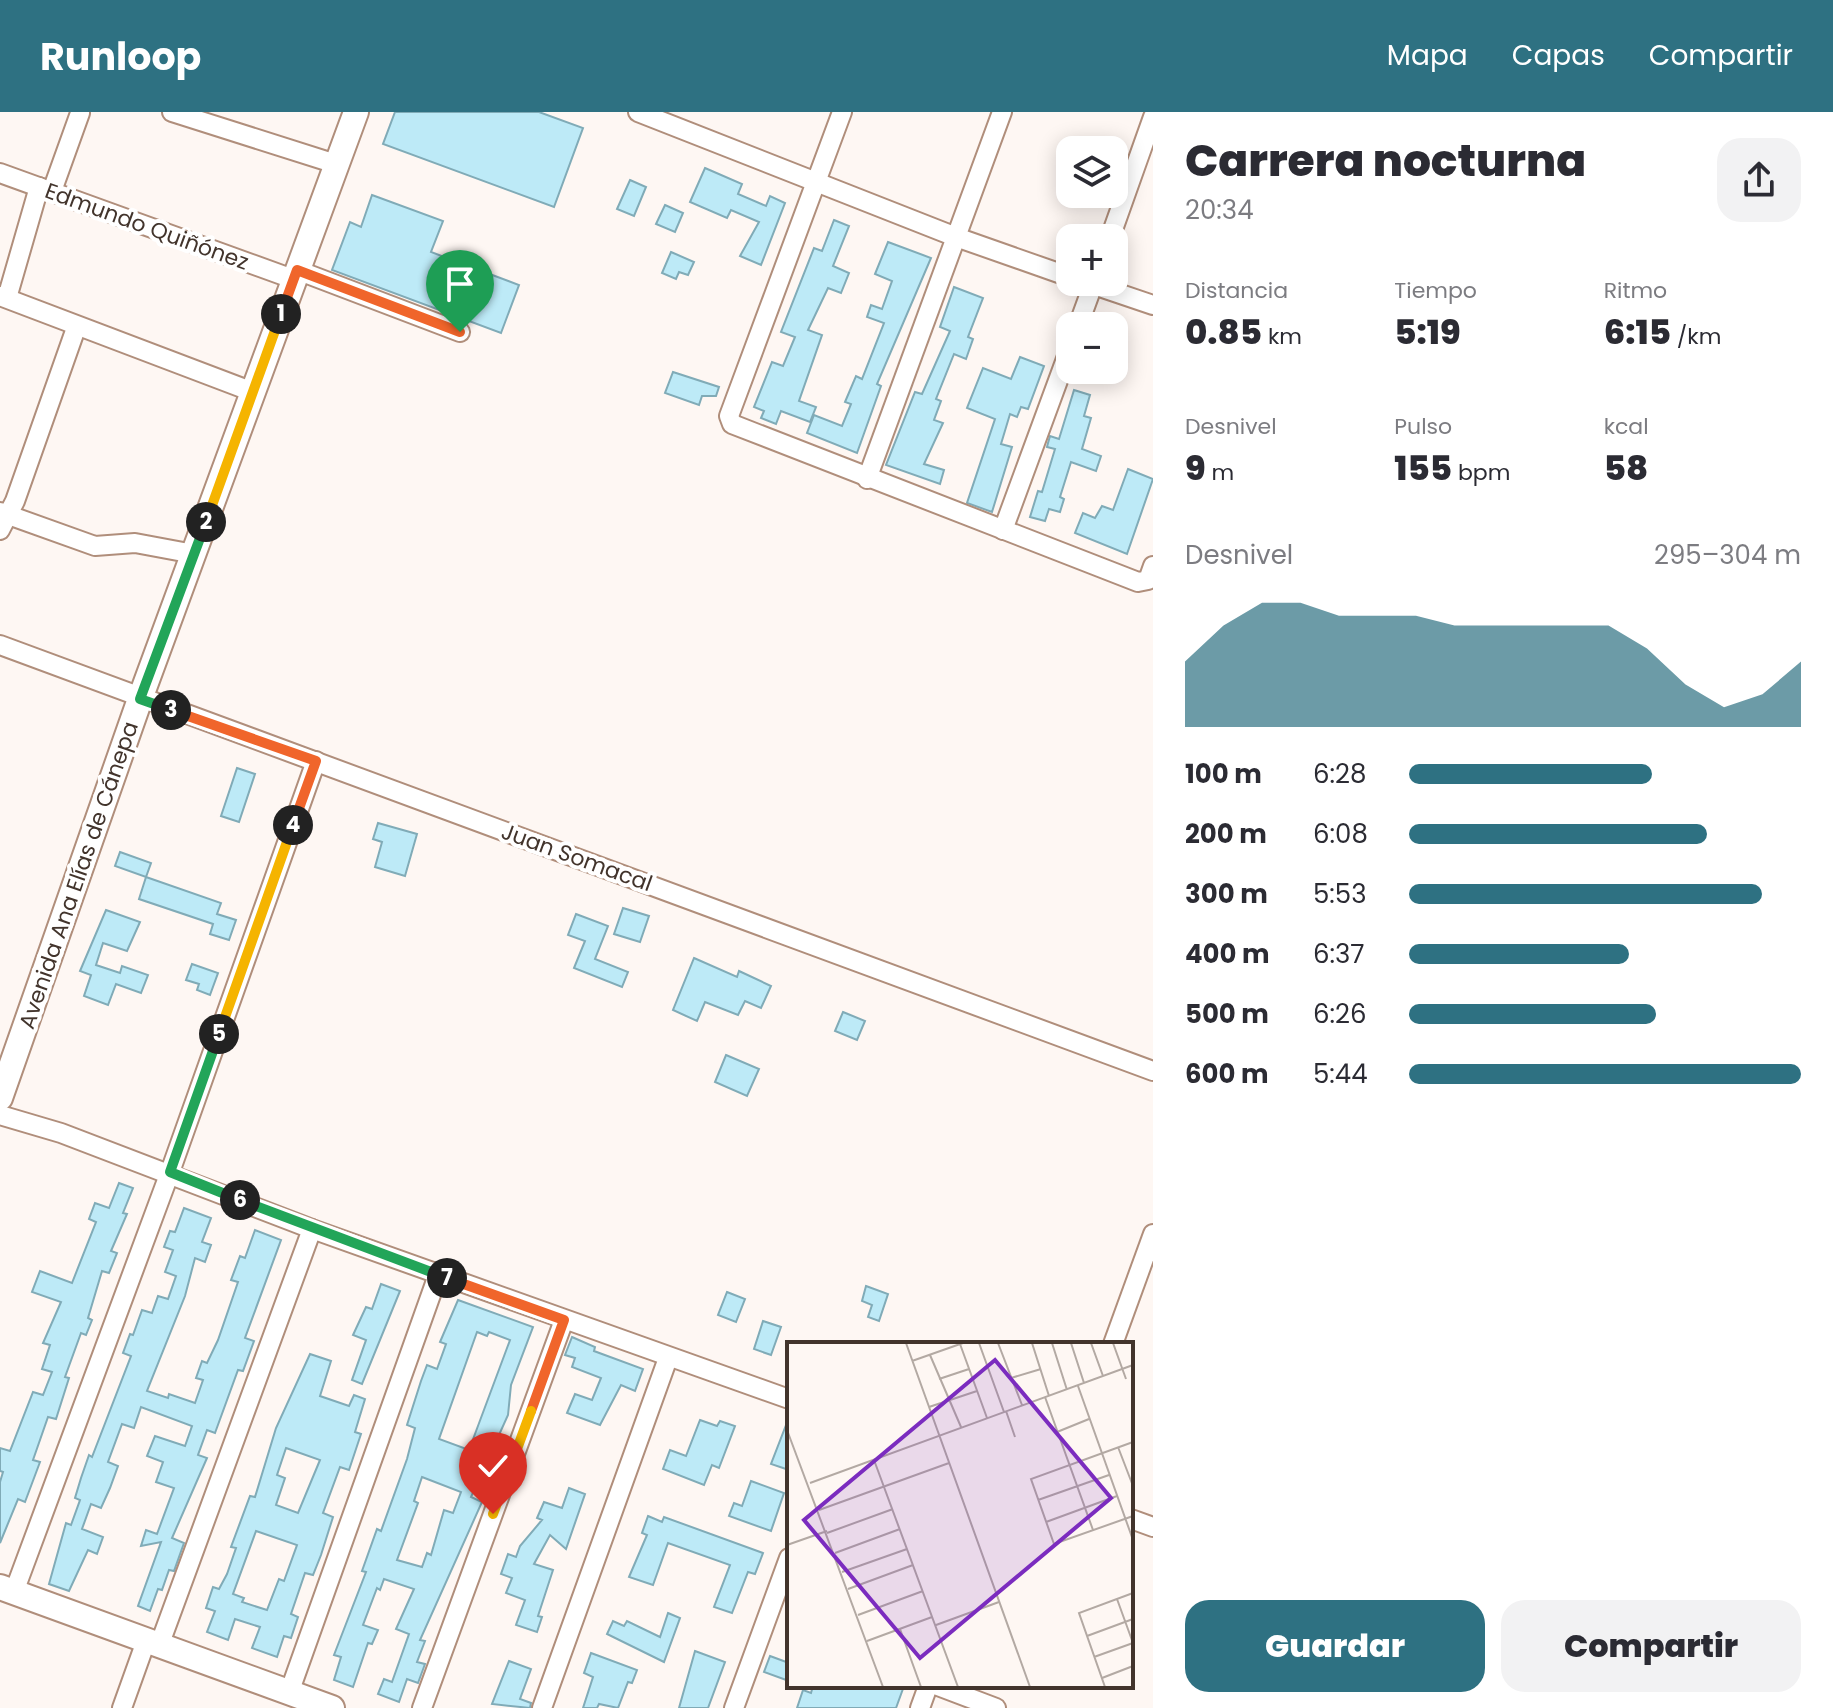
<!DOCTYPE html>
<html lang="es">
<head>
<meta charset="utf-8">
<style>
  body { margin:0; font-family:Poppins,sans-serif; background:#f2f2f3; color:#2b2b33; height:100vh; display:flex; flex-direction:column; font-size:30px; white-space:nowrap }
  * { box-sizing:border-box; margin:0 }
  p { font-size:26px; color:#7c7c81 }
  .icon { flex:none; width:44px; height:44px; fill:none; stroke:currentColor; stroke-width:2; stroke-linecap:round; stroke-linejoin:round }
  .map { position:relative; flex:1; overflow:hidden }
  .panel { display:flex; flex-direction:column; background:#fff; width:680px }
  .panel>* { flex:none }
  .buttons { position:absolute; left:1056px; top:24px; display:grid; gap:16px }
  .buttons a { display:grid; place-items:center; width:72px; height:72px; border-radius:16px; background:#fff; box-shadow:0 4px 20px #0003; font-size:40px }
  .pin { position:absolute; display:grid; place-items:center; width:68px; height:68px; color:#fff; margin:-82px -34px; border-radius:50% 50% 50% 0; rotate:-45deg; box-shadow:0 0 8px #0007 }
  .pin .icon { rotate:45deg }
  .km { position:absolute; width:40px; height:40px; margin:-20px; border-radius:50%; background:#222; color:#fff; font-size:22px; line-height:40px; text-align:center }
  .round { display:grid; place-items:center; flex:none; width:84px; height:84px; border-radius:24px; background:#f2f2f3 }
  .head { display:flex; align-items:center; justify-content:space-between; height:136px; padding:0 32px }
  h1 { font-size:44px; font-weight:800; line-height:60px }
  .figures { display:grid; grid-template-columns:repeat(3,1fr); gap:12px; height:136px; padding:8px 32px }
  .figures div { display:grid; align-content:center }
  .figures b { font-size:34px; font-weight:800 }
  .figures small { font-size:22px; font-weight:400 }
  .figures p { font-size:22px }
  .chart { height:224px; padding:16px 32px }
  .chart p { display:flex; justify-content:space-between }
  .chart svg { width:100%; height:144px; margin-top:8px; fill:#2e7182; opacity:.7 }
  .button { display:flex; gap:16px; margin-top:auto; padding:16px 32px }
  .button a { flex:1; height:92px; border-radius:24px; background:#2e7182; color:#fff; font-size:32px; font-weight:800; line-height:92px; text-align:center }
  .button a+a { background:#f2f2f3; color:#2b2b33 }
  ul { padding:0 32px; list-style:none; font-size:26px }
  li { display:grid; grid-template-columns:128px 96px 1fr; align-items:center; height:60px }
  li i { height:20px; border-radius:10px; background:#2e7182 }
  header { display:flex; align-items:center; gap:48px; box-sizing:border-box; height:112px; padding:0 40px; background:#2e7182; color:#fff }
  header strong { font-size:38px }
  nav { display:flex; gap:44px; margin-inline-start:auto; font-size:28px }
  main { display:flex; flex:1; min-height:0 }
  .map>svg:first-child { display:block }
  .building { fill:#bdeaf7; stroke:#80abb7; stroke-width:2; fill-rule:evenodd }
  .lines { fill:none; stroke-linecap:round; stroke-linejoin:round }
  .minor-casing { stroke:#b08e7b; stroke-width:22 }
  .major-casing { stroke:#b08e7b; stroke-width:28 }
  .minor { stroke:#fff; stroke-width:18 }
  .major { stroke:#fff; stroke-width:24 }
  .split-1-casing { stroke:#fff; stroke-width:16 }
  .split-2-casing { stroke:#fff; stroke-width:16 }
  .split-3-casing { stroke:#fff; stroke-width:16 }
  .split-4-casing { stroke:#fff; stroke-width:16 }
  .split-5-casing { stroke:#fff; stroke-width:16 }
  .split-6-casing { stroke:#fff; stroke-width:16 }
  .split-7-casing { stroke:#fff; stroke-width:16 }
  .split-8-casing { stroke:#fff; stroke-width:16 }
  .split-9-casing { stroke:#fff; stroke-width:16 }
  .split-1 { stroke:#f0652b; stroke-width:10 }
  .split-2 { stroke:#f5b400; stroke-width:10 }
  .split-3 { stroke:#22a559; stroke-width:10 }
  .split-4 { stroke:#f0652b; stroke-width:10 }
  .split-5 { stroke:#f5b400; stroke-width:10 }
  .split-6 { stroke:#22a559; stroke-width:10 }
  .split-7 { stroke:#22a559; stroke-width:10 }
  .split-8 { stroke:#f0652b; stroke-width:10 }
  .split-9 { stroke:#f5b400; stroke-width:10 }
  .labels { text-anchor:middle; stroke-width:8; stroke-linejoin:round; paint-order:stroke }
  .street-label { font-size:22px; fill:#42342c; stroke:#fff }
  .inset-road { fill:none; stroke:#b3a9a3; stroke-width:2 }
  .view { fill:#7b2cbf; fill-opacity:0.15; stroke:#7b2cbf; stroke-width:4 }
  .inset-edge { fill:none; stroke:#42342c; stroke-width:4 }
</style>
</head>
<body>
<header>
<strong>Runloop</strong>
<nav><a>Mapa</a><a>Capas</a><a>Compartir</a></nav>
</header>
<main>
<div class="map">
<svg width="1153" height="1596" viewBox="0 0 1153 1596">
  <rect width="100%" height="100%" fill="#fef7f3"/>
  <g class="building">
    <path d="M 395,0 L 539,0 L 583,16 L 554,95 L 383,32 Z"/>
    <path d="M 705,56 L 742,72 L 738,82 L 766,94 L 770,84 L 785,91 L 761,153 L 740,144 L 759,110 L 731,98 L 727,106 L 690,90 Z"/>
    <path d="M 630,68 L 646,75 L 634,104 L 617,97 Z"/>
    <path d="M 372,83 L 443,109 L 431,140 L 519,173 L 501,221 L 332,158 L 350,110 L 361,115 Z"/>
    <path d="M 665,93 L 683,101 L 675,120 L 656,112 Z"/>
    <path d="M 834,108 L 849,114 L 833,154 L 849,161 L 841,181 L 828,176 L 808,218 L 822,223 L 799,289 L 816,295 L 810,310 L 781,299 L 776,312 L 761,306 L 764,299 L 754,295 L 772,250 L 783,254 L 795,225 L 781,220 L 814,136 L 822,139 Z"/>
    <path d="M 888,130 L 931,146 L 877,272 L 881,274 L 857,341 L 807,321 L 814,303 L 842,314 L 851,292 L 845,290 L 856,264 L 862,267 L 884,211 L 867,205 L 871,193 L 882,197 L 892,169 L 875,162 Z"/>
    <path d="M 671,140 L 694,150 L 688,163 L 679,160 L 676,167 L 662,161 Z"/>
    <path d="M 954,175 L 983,186 L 968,225 L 973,227 L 966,247 L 954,242 L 936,287 L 941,289 L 934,308 L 943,311 L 924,352 L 944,358 L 940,372 L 886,353 L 915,280 L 922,282 L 950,219 L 940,215 Z"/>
    <path d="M 1020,245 L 1044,254 L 1028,297 L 1021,295 L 1017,305 L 1010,302 L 1001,332 L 1012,335 L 992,400 L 967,391 L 995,307 L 967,296 L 983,256 L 1011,267 Z"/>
    <path d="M 673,260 L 719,275 L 716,284 L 702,284 L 699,293 L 665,281 Z"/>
    <path d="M 1074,278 L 1090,283 L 1084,304 L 1091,306 L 1082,337 L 1101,344 L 1096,359 L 1071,350 L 1060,385 L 1064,387 L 1060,400 L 1049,397 L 1045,409 L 1030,405 L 1038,379 L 1042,380 L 1055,337 L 1047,335 L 1048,331 L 1050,324 L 1059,327 Z"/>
    <path d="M 1128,357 L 1153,367 L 1127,442 L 1075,421 L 1083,401 L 1095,406 L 1102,394 L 1113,398 Z"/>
    <path d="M 237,656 L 255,662 L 239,710 L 221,704 Z"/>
    <path d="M 378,711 L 417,722 L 405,764 L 375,755 L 382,730 L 373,727 Z"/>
    <path d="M 120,740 L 151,751 L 146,765 L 115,754 Z"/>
    <path d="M 146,765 L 221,791 L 217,802 L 236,808 L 229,828 L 210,822 L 213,812 L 139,787 Z"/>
    <path d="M 623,796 L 649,804 L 640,830 L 614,822 Z"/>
    <path d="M 106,798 L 140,810 L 127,839 L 103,831 L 96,853 L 120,861 L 122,854 L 148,863 L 141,881 L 116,872 L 108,893 L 84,884 L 91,863 L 80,859 Z"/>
    <path d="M 576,802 L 608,814 L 595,847 L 628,860 L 622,875 L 574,856 L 585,829 L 568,823 Z"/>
    <path d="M 694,846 L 737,865 L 739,859 L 771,874 L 761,896 L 745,889 L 738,903 L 705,890 L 697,909 L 673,898 Z"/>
    <path d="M 192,852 L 218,861 L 210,883 L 197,878 L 199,872 L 186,868 Z"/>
    <path d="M 843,900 L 865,909 L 857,928 L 835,919 Z"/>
    <path d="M 726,943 L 759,957 L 747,984 L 715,970 Z"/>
    <path d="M 119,1071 L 133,1076 L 123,1101 L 127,1102 L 111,1139 L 117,1141 L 109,1161 L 102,1159 L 88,1206 L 92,1208 L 86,1223 L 81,1221 L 65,1265 L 69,1266 L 56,1307 L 48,1305 L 33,1348 L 40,1350 L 25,1390 L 18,1387 L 0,1431 L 0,1370 L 3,1360 L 0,1359 L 0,1336 L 10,1339 L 33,1280 L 43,1283 L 52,1260 L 42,1257 L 50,1233 L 43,1231 L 61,1190 L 32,1180 L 40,1159 L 72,1171 L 96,1110 L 89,1107 L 95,1091 L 109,1096 Z"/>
    <path d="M 184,1096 L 211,1106 L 202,1130 L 211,1133 L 205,1150 L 195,1146 L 185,1184 L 147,1279 L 168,1286 L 169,1282 L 195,1291 L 203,1268 L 196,1266 L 202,1249 L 207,1251 L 218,1228 L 238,1170 L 231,1168 L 240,1144 L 245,1146 L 255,1118 L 281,1128 L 245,1226 L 254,1229 L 243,1259 L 238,1258 L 215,1321 L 207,1318 L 198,1343 L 207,1346 L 172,1426 L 184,1431 L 174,1459 L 169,1458 L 162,1478 L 158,1477 L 150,1499 L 138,1494 L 161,1430 L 141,1434 L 146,1418 L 157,1422 L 174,1376 L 156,1370 L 163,1350 L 147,1344 L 155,1324 L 185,1334 L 192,1314 L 141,1295 L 134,1316 L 122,1312 L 108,1350 L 118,1354 L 110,1376 L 101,1396 L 91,1392 L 82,1417 L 103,1425 L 97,1442 L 88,1438 L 69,1479 L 49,1472 L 66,1411 L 71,1413 L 80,1388 L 75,1386 L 81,1366 L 89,1343 L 92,1345 L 131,1244 L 123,1241 L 130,1222 L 133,1223 L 142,1198 L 152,1201 L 158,1184 L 168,1187 L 176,1164 L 165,1160 L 173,1138 L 164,1135 L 170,1119 L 175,1120 Z"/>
    <path d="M 381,1172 L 400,1179 L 362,1272 L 352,1268 L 366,1228 L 353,1223 L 366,1195 L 372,1197 Z"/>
    <path d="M 866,1174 L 888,1182 L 879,1209 L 868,1205 L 872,1193 L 862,1189 Z"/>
    <path d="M 727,1180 L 745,1187 L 736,1210 L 718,1203 Z"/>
    <path d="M 458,1188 L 533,1215 L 511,1273 L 508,1303 L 471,1385 L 482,1390 L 420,1528 L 425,1529 L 417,1550 L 425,1552 L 418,1571 L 407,1567 L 399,1590 L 378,1582 L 384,1567 L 392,1570 L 409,1522 L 396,1517 L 414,1477 L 384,1467 L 380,1478 L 377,1476 L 363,1513 L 378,1518 L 372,1532 L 368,1531 L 353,1575 L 334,1568 L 341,1545 L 334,1543 L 366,1460 L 362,1459 L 377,1417 L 381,1419 L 407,1347 L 415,1316 L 407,1313 L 421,1269 L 427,1253 L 437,1257 L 446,1232 L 440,1230 ZM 477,1220 L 487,1224 L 489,1220 L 510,1228 L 469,1338 L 439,1327 ZM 422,1365 L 461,1380 L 453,1401 L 444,1398 L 431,1443 L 427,1441 L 422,1455 L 397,1448 L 418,1391 L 414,1389 Z"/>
    <path d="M 763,1209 L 781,1215 L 771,1243 L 754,1237 Z"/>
    <path d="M 572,1225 L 595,1235 L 594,1239 L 643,1257 L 635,1279 L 621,1273 L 600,1313 L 567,1301 L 575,1282 L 592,1288 L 601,1266 L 572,1255 L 575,1246 L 565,1243 Z"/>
    <path d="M 310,1242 L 331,1249 L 320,1284 L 349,1294 L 354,1283 L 365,1287 L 355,1320 L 361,1322 L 349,1358 L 340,1355 L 323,1401 L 333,1405 L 321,1443 L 313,1463 L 305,1461 L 291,1502 L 298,1505 L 291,1526 L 284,1524 L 277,1545 L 252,1536 L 260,1515 L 235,1507 L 228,1528 L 207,1520 L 215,1499 L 206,1496 L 213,1475 L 219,1477 L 227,1462 L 236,1436 L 231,1435 L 250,1384 L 255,1385 L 276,1316 ZM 286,1336 L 320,1348 L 298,1401 L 276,1393 L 285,1366 L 277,1363 ZM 256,1419 L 297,1433 L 284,1469 L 279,1467 L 267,1498 L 242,1490 L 244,1486 L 233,1482 Z"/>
    <path d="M 700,1308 L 717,1314 L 720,1309 L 735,1314 L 719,1356 L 712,1353 L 704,1373 L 663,1357 L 670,1338 L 686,1344 Z"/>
    <path d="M 788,1308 L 789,1308 L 789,1358 L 771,1352 Z"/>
    <path d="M 751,1369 L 784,1381 L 771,1419 L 729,1404 L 734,1391 L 742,1394 Z"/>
    <path d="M 569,1376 L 585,1382 L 566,1437 L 550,1423 L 534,1452 L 553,1458 L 538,1504 L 542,1505 L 537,1520 L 516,1513 L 525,1488 L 506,1481 L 512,1466 L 501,1462 L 508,1442 L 516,1445 L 520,1434 L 542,1408 L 537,1406 L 544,1390 L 562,1396 Z"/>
    <path d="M 648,1404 L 662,1410 L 664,1405 L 763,1441 L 755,1462 L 748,1460 L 732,1501 L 714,1495 L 730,1453 L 668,1431 L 653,1473 L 629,1465 L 647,1423 L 642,1421 Z"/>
    <path d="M 668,1501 L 680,1506 L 664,1550 L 607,1522 L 613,1509 L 624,1514 L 627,1509 L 660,1525 Z"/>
    <path d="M 695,1539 L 725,1550 L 708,1596 L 679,1596 Z"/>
    <path d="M 591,1541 L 637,1558 L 632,1571 L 628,1570 L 618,1596 L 599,1592 L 597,1596 L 583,1596 L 593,1565 L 584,1561 Z"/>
    <path d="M 770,1544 L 789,1551 L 789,1569 L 764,1560 Z"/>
    <path d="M 509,1549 L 531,1557 L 520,1587 L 531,1591 L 530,1596 L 492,1592 Z"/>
    <path d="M 813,1574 L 904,1574 L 896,1596 L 797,1596 L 803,1578 L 811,1581 Z"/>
  </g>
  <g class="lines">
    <defs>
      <g id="minor">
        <path d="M 172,0 L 336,52"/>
        <path d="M 638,0 L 956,125 L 1070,165"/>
        <path d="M 842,0 L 729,304 L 732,312 L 1138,470 L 1148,468 L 1153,454"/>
        <path d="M 0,61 L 293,167"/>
        <path d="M 52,79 L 80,1"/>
        <path d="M 1110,126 L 1153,5"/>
        <path d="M 297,158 L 460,220"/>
        <path d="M 1085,170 L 1153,193"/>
        <path d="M 0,184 L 253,280"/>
        <path d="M 7,186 L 39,75"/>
        <path d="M 1078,214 L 1094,170"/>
        <path d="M 867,367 L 1002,0"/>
        <path d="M 0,400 L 95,434 L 135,431 L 194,442"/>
        <path d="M 0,418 L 15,389 L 76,216"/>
        <path d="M 1003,418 L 1070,236"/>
        <path d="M 0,533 L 1153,959"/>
        <path d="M 0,1003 L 61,1021 L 312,1117 L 789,1287"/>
        <path d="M 1113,1232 L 1153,1122"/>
        <path d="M 1131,1407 L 1153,1415"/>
        <path d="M 14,1480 L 170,1060 L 316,649"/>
        <path d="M 159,1534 L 312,1117"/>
        <path d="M 938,1574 L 996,1596"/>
        <path d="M 289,1581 L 438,1163"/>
        <path d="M 122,1596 L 146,1529"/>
        <path d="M 422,1596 L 564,1208"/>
        <path d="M 542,1596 L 668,1246"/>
        <path d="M 734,1596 L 789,1446"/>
        <path d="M 920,1596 L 928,1574"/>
      </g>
      <g id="major">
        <path d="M 0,986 L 140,587 L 356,0"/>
        <path d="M 0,1475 L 332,1596"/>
      </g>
    </defs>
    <use href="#minor" class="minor-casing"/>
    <use href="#major" class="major-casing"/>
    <use href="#minor" class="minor"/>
    <use href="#major" class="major"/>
  </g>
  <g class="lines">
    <defs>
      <path id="split-1" d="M 281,202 L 297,158 L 460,220"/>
      <path id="split-2" d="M 206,410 L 281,202"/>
      <path id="split-3" d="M 171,598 L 140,587 L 206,410"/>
      <path id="split-4" d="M 171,598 L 316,649 L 293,713"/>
      <path id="split-5" d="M 219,922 L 293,713"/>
      <path id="split-6" d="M 219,922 L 170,1060 L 240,1088"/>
      <path id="split-7" d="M 240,1088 L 447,1166"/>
      <path id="split-8" d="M 447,1166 L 564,1208 L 531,1299"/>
      <path id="split-9" d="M 493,1402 L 531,1299"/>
    </defs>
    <use href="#split-1" class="split-1-casing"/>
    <use href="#split-2" class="split-2-casing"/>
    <use href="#split-3" class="split-3-casing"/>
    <use href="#split-4" class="split-4-casing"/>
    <use href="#split-5" class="split-5-casing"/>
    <use href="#split-6" class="split-6-casing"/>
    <use href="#split-7" class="split-7-casing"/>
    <use href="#split-8" class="split-8-casing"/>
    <use href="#split-9" class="split-9-casing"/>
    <use href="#split-1" class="split-1"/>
    <use href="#split-2" class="split-2"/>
    <use href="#split-3" class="split-3"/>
    <use href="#split-4" class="split-4"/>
    <use href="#split-5" class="split-5"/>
    <use href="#split-6" class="split-6"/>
    <use href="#split-7" class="split-7"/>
    <use href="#split-8" class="split-8"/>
    <use href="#split-9" class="split-9"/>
  </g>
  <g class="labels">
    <g class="street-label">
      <text transform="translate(147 114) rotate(20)" y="8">Edmundo Quiñónez</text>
      <text transform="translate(577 745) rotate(20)" y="8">Juan Somacal</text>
      <text transform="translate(78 763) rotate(-71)" y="8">Avenida Ana Elías de Cánepa</text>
    </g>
  </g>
  <g transform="translate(787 1230)">
    <rect width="346" height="346" fill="#fef7f3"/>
    <path class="inset-road" d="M 119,1 L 243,345M 192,1 L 217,70M 211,1 L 235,63M 245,1 L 262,54M 265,1 L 280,48M 284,1 L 297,41M 304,1 L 316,34M 326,1 L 339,37M 173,2 L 200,76M 143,13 L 174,85M 125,19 L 176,1M 224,36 L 254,27M 152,37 L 182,27M 291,44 L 346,198M 258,55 L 306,188M 142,65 L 190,49M 219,69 L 228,95M 0,88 L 96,345M 270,90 L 302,77M 346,100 L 244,137 L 267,202 L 346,174M 331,105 L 346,144M 87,118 L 171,345M 23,141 L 346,23M 251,158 L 322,133M 32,168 L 162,121M 259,180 L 330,154M 40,191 L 106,167M 0,203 L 40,189M 48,211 L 113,187M 55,230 L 120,207M 61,247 L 126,223M 330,257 L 346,301M 71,273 L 136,249M 149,283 L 212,260M 113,287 L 134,345M 300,294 L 346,277M 80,299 L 145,275M 307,315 L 346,301M 315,336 L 346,324M 318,345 L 292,271 L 346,251"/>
    <path class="view" d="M 208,18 L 324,156 L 133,316 L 17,178 Z"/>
    <rect width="346" height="346" class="inset-edge"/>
  </g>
</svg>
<div class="buttons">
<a><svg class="icon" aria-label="layers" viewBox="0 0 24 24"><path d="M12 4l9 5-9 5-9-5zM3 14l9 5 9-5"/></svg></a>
<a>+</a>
<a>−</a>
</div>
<div class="pin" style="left:460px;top:220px;background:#1e9e55"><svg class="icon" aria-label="arrive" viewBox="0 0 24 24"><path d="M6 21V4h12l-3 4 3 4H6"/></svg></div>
<div class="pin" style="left:493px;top:1402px;background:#d93025"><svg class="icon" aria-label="check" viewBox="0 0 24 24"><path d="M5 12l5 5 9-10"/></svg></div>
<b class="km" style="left:281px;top:202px">1</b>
<b class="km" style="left:206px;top:410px">2</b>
<b class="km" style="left:171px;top:598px">3</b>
<b class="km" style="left:293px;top:713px">4</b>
<b class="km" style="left:219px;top:922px">5</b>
<b class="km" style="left:240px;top:1088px">6</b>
<b class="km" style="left:447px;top:1166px">7</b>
</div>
<section class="panel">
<div class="head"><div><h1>Carrera nocturna</h1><p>20:34</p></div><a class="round"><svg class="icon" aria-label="share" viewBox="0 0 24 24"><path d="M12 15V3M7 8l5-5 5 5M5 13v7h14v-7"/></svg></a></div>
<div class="figures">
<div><p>Distancia</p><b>0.85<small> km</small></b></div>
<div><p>Tiempo</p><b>5:19</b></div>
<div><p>Ritmo</p><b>6:15<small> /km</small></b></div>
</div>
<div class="figures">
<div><p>Desnivel</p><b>9<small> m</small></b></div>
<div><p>Pulso</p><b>155<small> bpm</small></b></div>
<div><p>kcal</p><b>58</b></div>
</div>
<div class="chart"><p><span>Desnivel</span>295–304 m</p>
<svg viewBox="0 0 160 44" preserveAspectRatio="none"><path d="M0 44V24L10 13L20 6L30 6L40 10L50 10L60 10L70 13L80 13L90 13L100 13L110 13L120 20L130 31L140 38L150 34L160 24V44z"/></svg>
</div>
<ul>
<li><b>100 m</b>6:28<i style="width:62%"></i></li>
<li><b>200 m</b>6:08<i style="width:76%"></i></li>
<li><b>300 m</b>5:53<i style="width:90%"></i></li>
<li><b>400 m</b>6:37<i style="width:56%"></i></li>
<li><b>500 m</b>6:26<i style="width:63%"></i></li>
<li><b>600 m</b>5:44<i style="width:100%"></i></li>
</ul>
<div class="button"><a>Guardar</a><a>Compartir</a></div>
</section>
</main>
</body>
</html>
